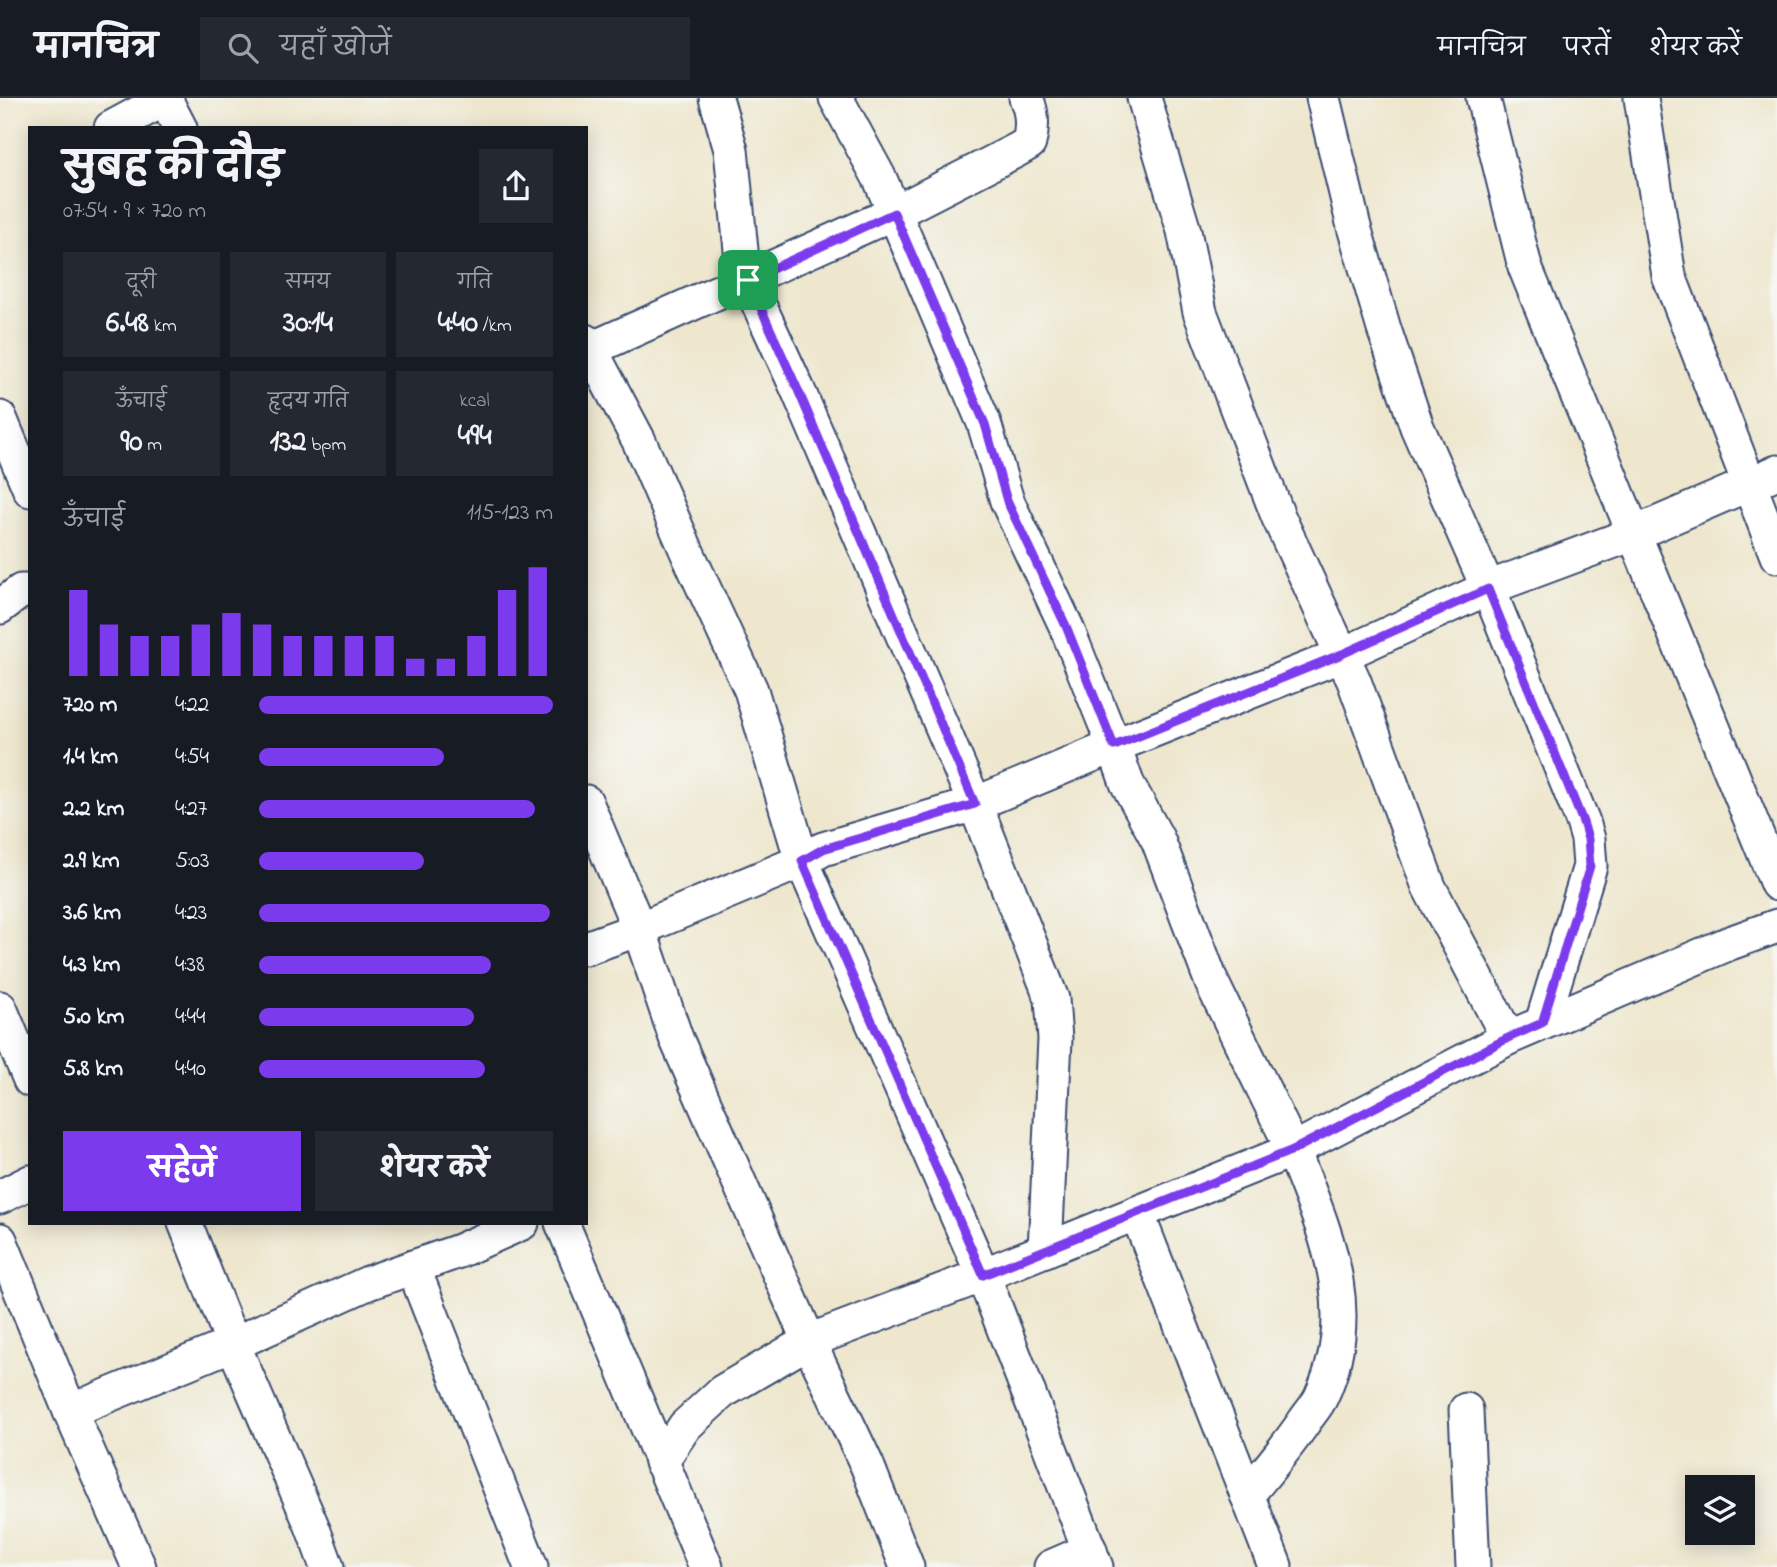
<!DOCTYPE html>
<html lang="hi">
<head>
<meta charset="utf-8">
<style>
  body { margin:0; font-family:"Indie Flower","Playpen Sans Deva",sans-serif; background:#242831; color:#f1f3f6; height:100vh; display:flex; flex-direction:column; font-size:26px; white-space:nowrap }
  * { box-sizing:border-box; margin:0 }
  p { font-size:23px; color:#9ea1a6 }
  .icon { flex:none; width:38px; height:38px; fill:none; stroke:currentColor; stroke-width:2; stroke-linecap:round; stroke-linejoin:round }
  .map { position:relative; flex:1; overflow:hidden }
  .side { position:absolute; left:28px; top:28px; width:560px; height:1099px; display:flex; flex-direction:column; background:#171b24; border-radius:0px; box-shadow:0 4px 18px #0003 }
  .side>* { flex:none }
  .buttons { position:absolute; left:1685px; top:1377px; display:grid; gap:14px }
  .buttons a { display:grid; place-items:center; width:70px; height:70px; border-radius:0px; background:#171b24; box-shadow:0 4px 18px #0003; font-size:35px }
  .pin { position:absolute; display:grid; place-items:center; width:60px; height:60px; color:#fff; margin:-30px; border-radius:14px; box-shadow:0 4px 10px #0006 }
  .round { display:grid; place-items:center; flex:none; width:74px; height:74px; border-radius:0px; background:#242831 }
  .overview { display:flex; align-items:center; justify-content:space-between; height:119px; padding:0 35px }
  h1 { font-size:38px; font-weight:700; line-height:52px }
  .metrics { display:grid; grid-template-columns:repeat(3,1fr); gap:10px; height:119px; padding:7px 35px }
  .metrics div { display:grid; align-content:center; border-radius:0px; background:#242831; text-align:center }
  .metrics b { font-size:30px; font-weight:700 }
  .metrics small { font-size:19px; font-weight:400 }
  .metrics p { font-size:19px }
  .chart { height:196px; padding:14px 35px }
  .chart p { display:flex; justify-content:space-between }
  .chart svg { width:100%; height:126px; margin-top:7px; stroke:#7c3aed; stroke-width:6 }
  .primary-button { display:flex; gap:14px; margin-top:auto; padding:14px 35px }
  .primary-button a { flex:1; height:80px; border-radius:0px; background:#7c3aed; color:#fff; font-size:28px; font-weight:700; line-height:80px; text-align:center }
  .primary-button a+a { background:#242831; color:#f1f3f6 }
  ul { padding:0 35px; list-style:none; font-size:23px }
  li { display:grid; grid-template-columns:112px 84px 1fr; align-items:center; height:52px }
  li i { height:18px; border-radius:9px; background:#7c3aed }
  header { display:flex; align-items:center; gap:42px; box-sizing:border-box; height:98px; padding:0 35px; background:#171b24; border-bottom:2px solid #363941 }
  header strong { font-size:33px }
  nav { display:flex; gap:38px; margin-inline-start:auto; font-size:24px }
  .search { width:490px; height:63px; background:#242831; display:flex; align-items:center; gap:18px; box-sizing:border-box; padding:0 24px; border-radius:0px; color:#9ea1a6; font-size:26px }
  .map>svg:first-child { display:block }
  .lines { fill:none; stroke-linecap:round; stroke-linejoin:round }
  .minor-casing { stroke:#3b4b6f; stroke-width:37 }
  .minor { stroke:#fff; stroke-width:33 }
  .route-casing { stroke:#fff; stroke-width:14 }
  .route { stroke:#7c3aed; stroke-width:9 }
</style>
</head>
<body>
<header>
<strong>मानचित्र</strong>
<div class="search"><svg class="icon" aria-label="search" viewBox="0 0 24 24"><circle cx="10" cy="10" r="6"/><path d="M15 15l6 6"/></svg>यहाँ खोजें</div>
<nav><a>मानचित्र</a><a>परतें</a><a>शेयर करें</a></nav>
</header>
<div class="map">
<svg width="1777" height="1469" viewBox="0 0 1777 1469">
  <rect width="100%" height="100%" fill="#f6f6f2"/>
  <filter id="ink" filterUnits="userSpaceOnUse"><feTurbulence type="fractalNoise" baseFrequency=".0143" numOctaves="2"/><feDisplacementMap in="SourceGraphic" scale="14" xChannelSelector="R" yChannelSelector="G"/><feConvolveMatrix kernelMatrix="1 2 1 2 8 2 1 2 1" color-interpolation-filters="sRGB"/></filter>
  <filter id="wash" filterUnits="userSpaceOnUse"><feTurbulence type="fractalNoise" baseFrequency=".00686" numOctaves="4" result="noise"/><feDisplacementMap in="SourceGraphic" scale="28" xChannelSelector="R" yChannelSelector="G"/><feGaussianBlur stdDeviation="1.57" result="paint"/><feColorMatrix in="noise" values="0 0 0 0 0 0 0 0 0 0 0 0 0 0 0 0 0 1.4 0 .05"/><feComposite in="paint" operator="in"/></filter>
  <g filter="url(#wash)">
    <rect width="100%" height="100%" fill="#eee7ce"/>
  </g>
  <g filter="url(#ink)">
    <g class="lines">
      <defs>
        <g id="minor">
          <path d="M 716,0 L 731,52 L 743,172 L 798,292 L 975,706 L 1052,901 L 1055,941 L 1045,1152"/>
          <path d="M 836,0 L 880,81 L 984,325 L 1007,403 L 1066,528 L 1114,648 L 1342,557 L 1488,490 L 1633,436 L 1777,374"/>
          <path d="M 1144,0 L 1184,133 L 1200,214 L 1278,418 L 1354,583 L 1429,789 L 1508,940"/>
          <path d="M 1323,0 L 1354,129 L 1384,231 L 1417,329 L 1488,490 L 1583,724 L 1588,741 L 1590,768 L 1542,925"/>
          <path d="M 1483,0 L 1525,169 L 1777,786"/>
          <path d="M 1641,0 L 1669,178 L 1777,458"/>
          <path d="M 165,1 L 180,30"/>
          <path d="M 111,30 L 167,0"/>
          <path d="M 586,243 L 639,343 L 688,456 L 751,592 L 802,763 L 983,1177 L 1096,1469"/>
          <path d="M 591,251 L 894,115 L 1017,52 L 1029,45 C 1033,29 1033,15 1026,0"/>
          <path d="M 0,320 L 30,392"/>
          <path d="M 0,509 L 21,493 L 30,493"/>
          <path d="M 586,704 L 639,831 L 676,940 L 814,1255 L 867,1367 L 907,1469"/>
          <path d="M 586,850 L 639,831 L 802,763 L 823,751 L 975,706 L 1114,648 L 1127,685 L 1158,742 L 1212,885 L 1293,1052 L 1508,940 L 1730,845 L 1777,828"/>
          <path d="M 0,910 L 30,982"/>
          <path d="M 0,1099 L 30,1084"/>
          <path d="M 1137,1115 L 1275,1468"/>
          <path d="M 185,1125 L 233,1246 L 312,1428 L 327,1469"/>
          <path d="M 562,1125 L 706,1469"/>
          <path d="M 0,1142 L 70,1313 L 139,1469"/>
          <path d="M 413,1169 L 531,1469"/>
          <path d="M 1466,1312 L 1473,1469"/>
          <path d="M 70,1313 L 233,1246 L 368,1185 L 459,1153 L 522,1125"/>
          <path d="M 661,1364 L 685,1328 L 722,1294 L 809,1243 L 983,1177 L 1293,1052 C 1325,1134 1362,1212 1321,1299 C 1318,1306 1311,1314 1306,1321 C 1288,1348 1268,1372 1247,1397"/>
          <path d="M 1051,1469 L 1090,1452"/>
        </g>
      </defs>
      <use href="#minor" class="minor-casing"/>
      <use href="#minor" class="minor"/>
    </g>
  </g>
  <g class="lines" filter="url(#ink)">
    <defs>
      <path id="route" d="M 894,115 L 985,326 L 1007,403 L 1066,528 L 1114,648 L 1342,556 L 1488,491 L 1583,724 L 1588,741 L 1590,768 L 1542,925 L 1508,940 L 1293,1052 L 983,1177 L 802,763 L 823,751 L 975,706 L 798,292 L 748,182 Z"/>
    </defs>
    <use href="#route" class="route-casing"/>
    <use href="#route" class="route"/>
  </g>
</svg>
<div class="buttons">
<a><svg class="icon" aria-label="layers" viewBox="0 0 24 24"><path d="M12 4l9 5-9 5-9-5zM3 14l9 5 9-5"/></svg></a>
</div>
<div class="pin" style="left:748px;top:182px;background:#1e9e55"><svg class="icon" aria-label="arrive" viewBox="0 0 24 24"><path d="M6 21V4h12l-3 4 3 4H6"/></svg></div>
<section class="side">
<div class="overview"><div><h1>सुबह की दौड़</h1><p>07:54 · 9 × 720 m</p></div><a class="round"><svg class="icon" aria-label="share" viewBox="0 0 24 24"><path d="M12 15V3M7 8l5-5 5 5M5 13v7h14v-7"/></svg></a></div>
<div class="metrics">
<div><p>दूरी</p><b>6.48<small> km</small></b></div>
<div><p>समय</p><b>30:14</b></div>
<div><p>गति</p><b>4:40<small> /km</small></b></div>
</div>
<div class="metrics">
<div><p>ऊँचाई</p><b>90<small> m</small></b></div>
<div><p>हृदय गति</p><b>132<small> bpm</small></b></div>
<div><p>kcal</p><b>494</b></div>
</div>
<div class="chart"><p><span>ऊँचाई</span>115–123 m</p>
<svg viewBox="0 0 160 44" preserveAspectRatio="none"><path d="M5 44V14M15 44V26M25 44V30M35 44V30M45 44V26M55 44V22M65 44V26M75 44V30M85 44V30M95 44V30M105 44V30M115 44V38M125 44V38M135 44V30M145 44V14M155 44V6"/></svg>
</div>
<ul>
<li><b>720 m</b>4:22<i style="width:100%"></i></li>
<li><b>1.4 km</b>4:54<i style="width:63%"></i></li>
<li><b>2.2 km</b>4:27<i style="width:94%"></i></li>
<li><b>2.9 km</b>5:03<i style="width:56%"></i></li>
<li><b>3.6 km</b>4:23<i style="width:99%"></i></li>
<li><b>4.3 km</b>4:38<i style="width:79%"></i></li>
<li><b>5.0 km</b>4:44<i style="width:73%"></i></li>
<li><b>5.8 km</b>4:40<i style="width:77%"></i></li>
</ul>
<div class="primary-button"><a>सहेजें</a><a>शेयर करें</a></div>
</section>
</div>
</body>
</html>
